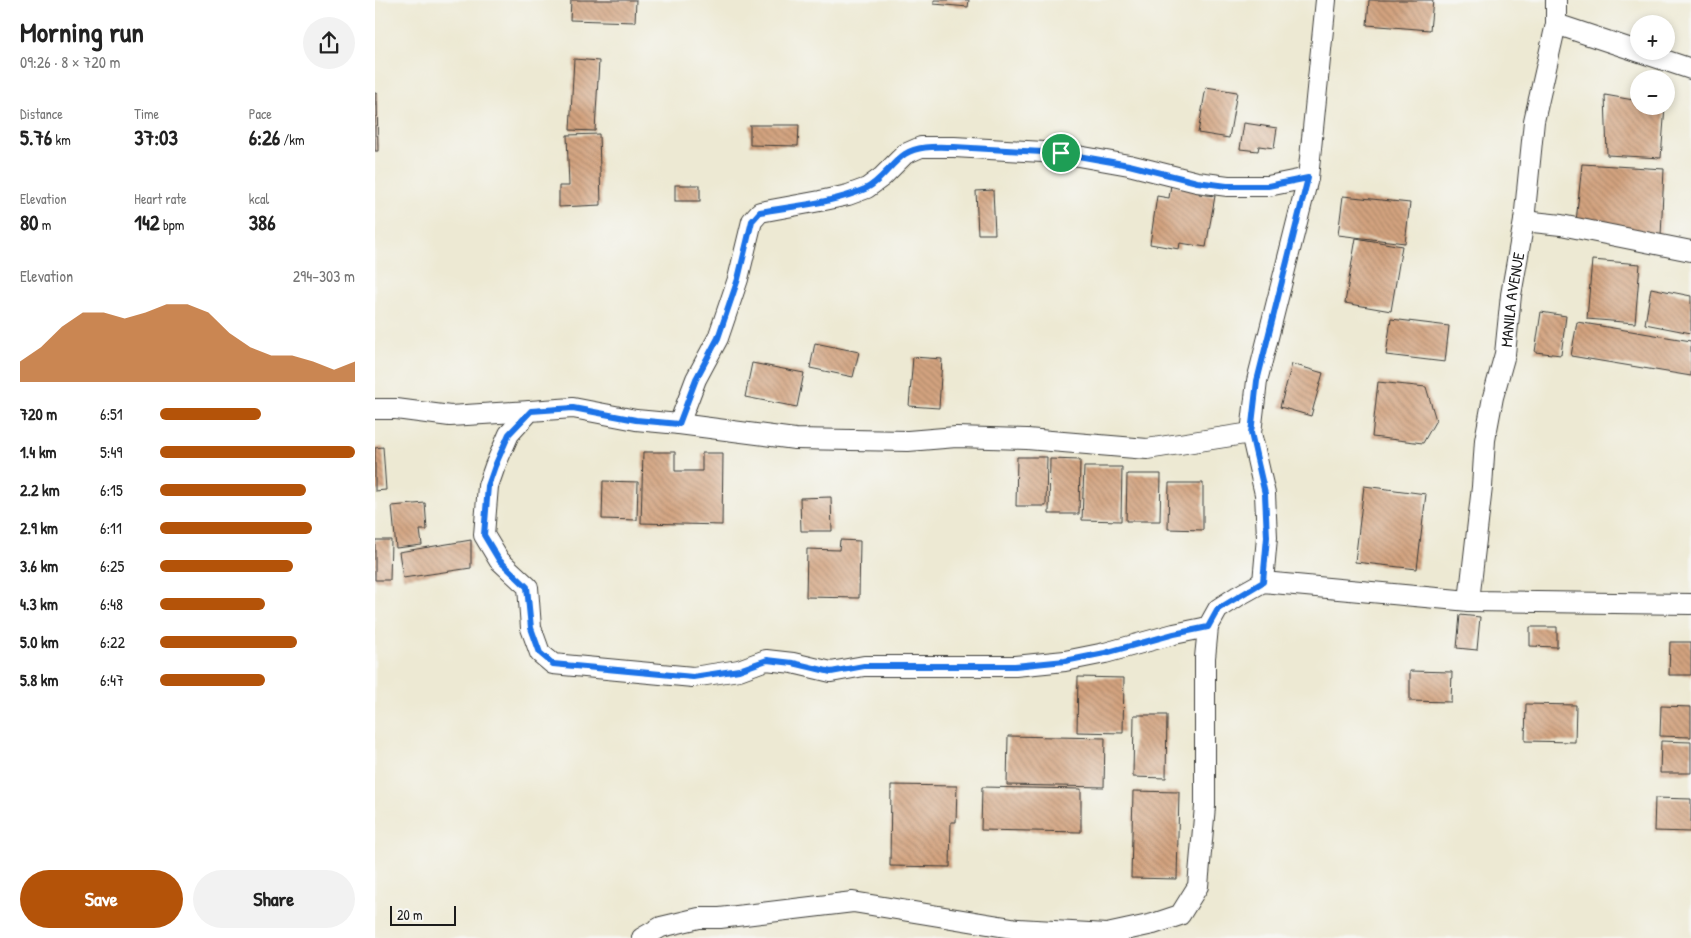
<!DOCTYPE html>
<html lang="en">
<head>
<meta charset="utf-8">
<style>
  body { margin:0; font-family:"Patrick Hand",sans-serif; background:#f2f2f2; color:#222; height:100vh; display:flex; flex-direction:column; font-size:19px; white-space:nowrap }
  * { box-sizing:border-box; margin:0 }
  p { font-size:16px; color:#767676 }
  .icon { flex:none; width:28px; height:28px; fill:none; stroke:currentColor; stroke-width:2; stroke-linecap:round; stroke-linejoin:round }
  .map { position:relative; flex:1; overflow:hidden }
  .drawer { display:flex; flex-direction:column; background:#fff; width:375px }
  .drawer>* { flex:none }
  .buttons { position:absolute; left:1255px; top:15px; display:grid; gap:10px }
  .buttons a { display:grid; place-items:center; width:45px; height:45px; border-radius:50%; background:#fff; box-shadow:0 2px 8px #0003; font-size:25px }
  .scale { position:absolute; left:15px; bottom:12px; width:66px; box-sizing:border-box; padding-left:5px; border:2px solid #1c1c1c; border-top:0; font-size:14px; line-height:18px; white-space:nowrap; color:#1c1c1c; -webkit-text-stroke:4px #f6f6f2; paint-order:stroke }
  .pin { position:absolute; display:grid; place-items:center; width:42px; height:42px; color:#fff; margin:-21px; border:2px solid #fff; border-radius:50%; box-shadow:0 1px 5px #0007 }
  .round { display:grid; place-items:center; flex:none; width:52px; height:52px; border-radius:26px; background:#f2f2f2 }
  .overview { display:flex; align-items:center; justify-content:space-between; height:85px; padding:0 20px }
  h1 { font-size:28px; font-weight:700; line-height:38px }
  .figures { display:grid; grid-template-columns:repeat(3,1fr); gap:8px; height:85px; padding:5px 20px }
  .figures div { display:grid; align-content:center }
  .figures b { font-size:21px; font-weight:700 }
  .figures small { font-size:14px; font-weight:400 }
  .figures p { font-size:14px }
  .chart { height:140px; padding:10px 20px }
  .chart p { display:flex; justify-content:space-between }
  .chart svg { width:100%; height:90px; margin-top:5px; fill:#b45309; opacity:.7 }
  .cta { display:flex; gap:10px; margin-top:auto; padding:10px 20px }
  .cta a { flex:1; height:58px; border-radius:30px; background:#b45309; color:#fff; font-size:20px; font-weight:700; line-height:58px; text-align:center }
  .cta a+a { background:#f2f2f2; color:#222 }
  ul { padding:0 20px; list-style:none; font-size:16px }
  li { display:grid; grid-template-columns:80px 60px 1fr; align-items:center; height:38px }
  li i { height:12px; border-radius:6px; background:#b45309 }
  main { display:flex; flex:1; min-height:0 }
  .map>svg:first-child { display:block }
  .building { fill:url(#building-back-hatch) }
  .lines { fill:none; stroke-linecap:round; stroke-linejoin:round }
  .minor-casing { stroke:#3b3b37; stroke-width:22 }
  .minor { stroke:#fff; stroke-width:20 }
  .route-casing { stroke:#fff; stroke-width:10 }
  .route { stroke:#1a73e8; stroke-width:6 }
  .labels { text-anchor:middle; stroke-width:4.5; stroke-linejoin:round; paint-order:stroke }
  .street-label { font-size:16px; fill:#1c1c1c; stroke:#f6f6f2 }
</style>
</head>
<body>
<main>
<section class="drawer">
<div class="overview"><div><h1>Morning run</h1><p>09:26 · 8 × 720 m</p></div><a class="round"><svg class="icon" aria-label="share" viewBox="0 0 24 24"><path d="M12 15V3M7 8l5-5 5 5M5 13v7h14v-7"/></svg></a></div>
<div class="figures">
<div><p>Distance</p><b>5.76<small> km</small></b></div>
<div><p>Time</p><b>37:03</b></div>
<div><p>Pace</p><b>6:26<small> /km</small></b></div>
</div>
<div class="figures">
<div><p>Elevation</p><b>80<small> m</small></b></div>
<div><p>Heart rate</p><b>142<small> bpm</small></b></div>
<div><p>kcal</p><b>386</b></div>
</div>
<div class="chart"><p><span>Elevation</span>294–303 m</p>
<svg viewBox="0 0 160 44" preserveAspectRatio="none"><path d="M0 44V34L10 27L20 17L30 10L40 10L50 13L60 10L70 6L80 6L90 10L100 20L110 27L120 31L130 31L140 34L150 38L160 34V44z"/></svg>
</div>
<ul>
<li><b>720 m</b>6:51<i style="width:52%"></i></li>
<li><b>1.4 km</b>5:49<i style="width:100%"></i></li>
<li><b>2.2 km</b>6:15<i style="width:75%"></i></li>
<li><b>2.9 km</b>6:11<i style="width:78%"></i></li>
<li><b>3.6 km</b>6:25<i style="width:68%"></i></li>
<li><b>4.3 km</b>6:48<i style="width:54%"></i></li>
<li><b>5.0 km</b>6:22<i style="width:70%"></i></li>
<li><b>5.8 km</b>6:47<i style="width:54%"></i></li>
</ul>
<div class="cta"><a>Save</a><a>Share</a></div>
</section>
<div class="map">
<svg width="1316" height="938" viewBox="0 0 1316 938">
  <defs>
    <pattern id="building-back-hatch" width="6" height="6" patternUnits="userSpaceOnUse" patternTransform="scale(1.25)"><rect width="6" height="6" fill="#d3a37f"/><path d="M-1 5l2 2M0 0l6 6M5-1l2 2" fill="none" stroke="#aa8467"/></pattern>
  </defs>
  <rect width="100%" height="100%" fill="#f6f6f2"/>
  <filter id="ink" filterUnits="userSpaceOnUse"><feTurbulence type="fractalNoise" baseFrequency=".02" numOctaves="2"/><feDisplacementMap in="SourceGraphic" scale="10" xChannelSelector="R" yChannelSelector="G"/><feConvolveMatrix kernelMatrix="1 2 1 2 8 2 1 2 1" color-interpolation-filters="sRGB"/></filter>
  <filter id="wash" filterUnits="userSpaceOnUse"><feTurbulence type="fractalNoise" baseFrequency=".0096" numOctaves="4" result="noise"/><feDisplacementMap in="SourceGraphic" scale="20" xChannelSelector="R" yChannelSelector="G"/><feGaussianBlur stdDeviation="1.12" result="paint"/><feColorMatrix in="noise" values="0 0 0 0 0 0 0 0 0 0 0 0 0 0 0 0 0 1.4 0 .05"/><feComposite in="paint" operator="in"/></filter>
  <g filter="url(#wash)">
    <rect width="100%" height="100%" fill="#ede9d3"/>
    <g id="blocks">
      <g class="building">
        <path d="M 196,0 L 261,0 L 260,22 L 195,20 Z"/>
        <path d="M 559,0 L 594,0 L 593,7 L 559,4 Z"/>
        <path d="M 994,0 L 1058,0 L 1055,30 L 992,25 Z"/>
        <path d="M 199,59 L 224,61 L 220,131 L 195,130 Z"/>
        <path d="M 831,87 L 862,92 L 854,138 L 823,133 Z"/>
        <path d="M 0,93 L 2,93 L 3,151 L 0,151 Z"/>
        <path d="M 1230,95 L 1264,101 L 1264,106 L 1290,106 L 1286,158 L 1232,155 Z"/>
        <path d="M 869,123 L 902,128 L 899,148 L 884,146 L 883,151 L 865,149 Z"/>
        <path d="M 375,125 L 424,125 L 423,146 L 375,145 Z"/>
        <path d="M 224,134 L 226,205 L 184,207 L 184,186 L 194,186 L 192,135 Z"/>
        <path d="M 1207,164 L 1289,169 L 1286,237 L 1201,222 Z"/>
        <rect x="300" y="185" width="25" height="16"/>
        <path d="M 796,185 L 825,189 L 824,194 L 840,196 L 831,247 L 805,243 L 804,249 L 775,244 L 782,196 L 794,198 Z"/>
        <path d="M 618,190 L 620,234 L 603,234 L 601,191 Z"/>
        <path d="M 968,196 L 1035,203 L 1030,243 L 963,235 Z"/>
        <path d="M 981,238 L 1027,246 L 1016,311 L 970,303 Z"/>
        <path d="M 1217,260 L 1265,264 L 1260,323 L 1212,319 Z"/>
        <path d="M 1276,288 L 1316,296 L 1316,333 L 1270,324 Z"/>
        <path d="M 1166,312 L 1191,316 L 1186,355 L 1160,352 Z"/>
        <path d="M 1016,319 L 1074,326 L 1070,362 L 1011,355 Z"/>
        <path d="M 1202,322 L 1316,341 L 1316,376 L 1196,356 Z"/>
        <path d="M 440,343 L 484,352 L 478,377 L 435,368 Z"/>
        <path d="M 538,357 L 567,359 L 564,408 L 534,406 Z"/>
        <path d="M 377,363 L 429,373 L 422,407 L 370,397 Z"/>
        <path d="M 917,364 L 948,373 L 936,416 L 905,407 Z"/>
        <path d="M 1003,382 L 1051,387 L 1061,420 L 1048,443 L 997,437 Z"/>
        <path d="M 8,447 L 11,490 L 0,491 L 0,448 Z"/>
        <path d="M 268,452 L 300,452 L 300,471 L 327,471 L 327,453 L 348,453 L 347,525 L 266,523 Z"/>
        <path d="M 642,457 L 672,457 L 671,506 L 641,506 Z"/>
        <path d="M 675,459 L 705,460 L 704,514 L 674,514 Z"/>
        <path d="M 709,467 L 747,467 L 746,521 L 707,520 Z"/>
        <path d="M 752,474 L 786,474 L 785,521 L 751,521 Z"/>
        <path d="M 228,481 L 263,482 L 262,520 L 227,519 Z"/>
        <path d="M 794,483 L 828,483 L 828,530 L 793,529 Z"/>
        <path d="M 989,486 L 1051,494 L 1042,569 L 980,562 Z"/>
        <path d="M 456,497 L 457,531 L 426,531 L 425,498 Z"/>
        <path d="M 50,503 L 52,530 L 45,530 L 47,545 L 21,548 L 17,506 Z"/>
        <path d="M 0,540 L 16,540 L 15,580 L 0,580 Z"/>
        <path d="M 96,540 L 96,568 L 28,578 L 24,552 Z"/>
        <path d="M 465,540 L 485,541 L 484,598 L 431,597 L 432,549 L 464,550 Z"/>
        <path d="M 1085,615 L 1105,617 L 1102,650 L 1082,648 Z"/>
        <path d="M 1155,627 L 1182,627 L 1182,647 L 1155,646 Z"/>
        <path d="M 1295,642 L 1316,642 L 1316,675 L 1294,675 Z"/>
        <path d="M 1035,671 L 1077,672 L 1076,702 L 1035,701 Z"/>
        <path d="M 703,677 L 749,678 L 748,733 L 702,732 Z"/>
        <path d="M 1151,704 L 1201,705 L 1200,742 L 1150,741 Z"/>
        <path d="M 1286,706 L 1316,707 L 1316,737 L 1285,736 Z"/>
        <path d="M 759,715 L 792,715 L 791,778 L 758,777 Z"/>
        <path d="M 633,736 L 730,738 L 729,787 L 632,785 Z"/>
        <path d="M 1286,741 L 1316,742 L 1316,773 L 1285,773 Z"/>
        <path d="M 516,785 L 582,786 L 581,822 L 576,822 L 575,867 L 515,866 Z"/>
        <path d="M 607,787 L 706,789 L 706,832 L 606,830 Z"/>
        <path d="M 758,791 L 804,792 L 802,879 L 756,878 Z"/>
        <path d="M 1280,798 L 1316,799 L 1316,832 L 1279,831 Z"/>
      </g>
    </g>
  </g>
  <g filter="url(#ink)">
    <use href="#blocks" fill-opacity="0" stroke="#3b3b37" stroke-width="1"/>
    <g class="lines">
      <defs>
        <g id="minor">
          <path d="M 1181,24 L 1316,69"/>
          <path d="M 1149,221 L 1186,225 L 1316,251"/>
          <path d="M 0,409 L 21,409 L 75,416 L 155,411"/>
          <path d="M 304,424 L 420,439 L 533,441 L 581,437 L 652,439 L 772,449 L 876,433"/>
          <path d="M 888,582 L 892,537 L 890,494 L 876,433 L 882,381 L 933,178 L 951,0"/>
          <path id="s1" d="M 1094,601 L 1107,487 L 1110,440 L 1118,397 L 1130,354 L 1136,295 L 1149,221 L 1159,121 L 1181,24 L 1181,0"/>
          <path d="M 833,627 L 799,634 L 730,653 L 690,661 L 640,666 L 489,666 L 456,672 L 418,663 L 391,660 L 364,670 L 318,677 L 178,664 L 165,653 L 156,628 L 153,587 L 124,560 L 109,535 L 113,486 L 120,466 L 134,434 L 155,411 L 198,408 L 261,420 L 304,424 L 321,379 L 343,338 L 363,279 L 377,221 L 385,212 L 445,201 L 473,195 L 492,188 L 507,177 L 530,154 L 546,147 L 579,147 L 686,153 L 754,165 L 822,182 L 853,186 L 893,186 L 933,178"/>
          <path d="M 267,938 L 286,927 L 324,918 L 345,918 L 478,902 L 643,929 L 732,934 L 778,924 L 805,915 L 823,886 L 830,806 L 830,658 L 833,627 L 843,609 L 863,596 L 888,582 L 1094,601 L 1316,604"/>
        </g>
      </defs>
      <use href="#minor" class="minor-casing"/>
      <use href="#minor" class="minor"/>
    </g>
  </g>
  <g class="lines" filter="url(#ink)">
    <defs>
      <path id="route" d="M 579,147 L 686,153 L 754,165 L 822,182 L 852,186 L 893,186 L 933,178 L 882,381 L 876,433 L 890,494 L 892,537 L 888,582 L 843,609 L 833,627 L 799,634 L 730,653 L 690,661 L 640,666 L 489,666 L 456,672 L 418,663 L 392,660 L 364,670 L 318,677 L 178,664 L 165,653 L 156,628 L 152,587 L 124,560 L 109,535 L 113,486 L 120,466 L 134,434 L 156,411 L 198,408 L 261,420 L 304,424 L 321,379 L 343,338 L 363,279 L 377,221 L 385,212 C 419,206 458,203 490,189 C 507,181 515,164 530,154 C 544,145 563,147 579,147 Z"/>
    </defs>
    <use href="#route" class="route-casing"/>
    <use href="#route" class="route"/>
  </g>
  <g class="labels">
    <g class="street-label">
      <text dy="6" stroke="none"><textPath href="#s1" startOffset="305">MANILA AVENUE</textPath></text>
    </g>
  </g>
</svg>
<div class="buttons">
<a>+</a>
<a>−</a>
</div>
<div class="scale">20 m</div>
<div class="pin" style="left:686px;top:153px;background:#1e9e55"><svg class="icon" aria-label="arrive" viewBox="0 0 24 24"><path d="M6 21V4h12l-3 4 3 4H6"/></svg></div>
</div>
</main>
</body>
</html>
